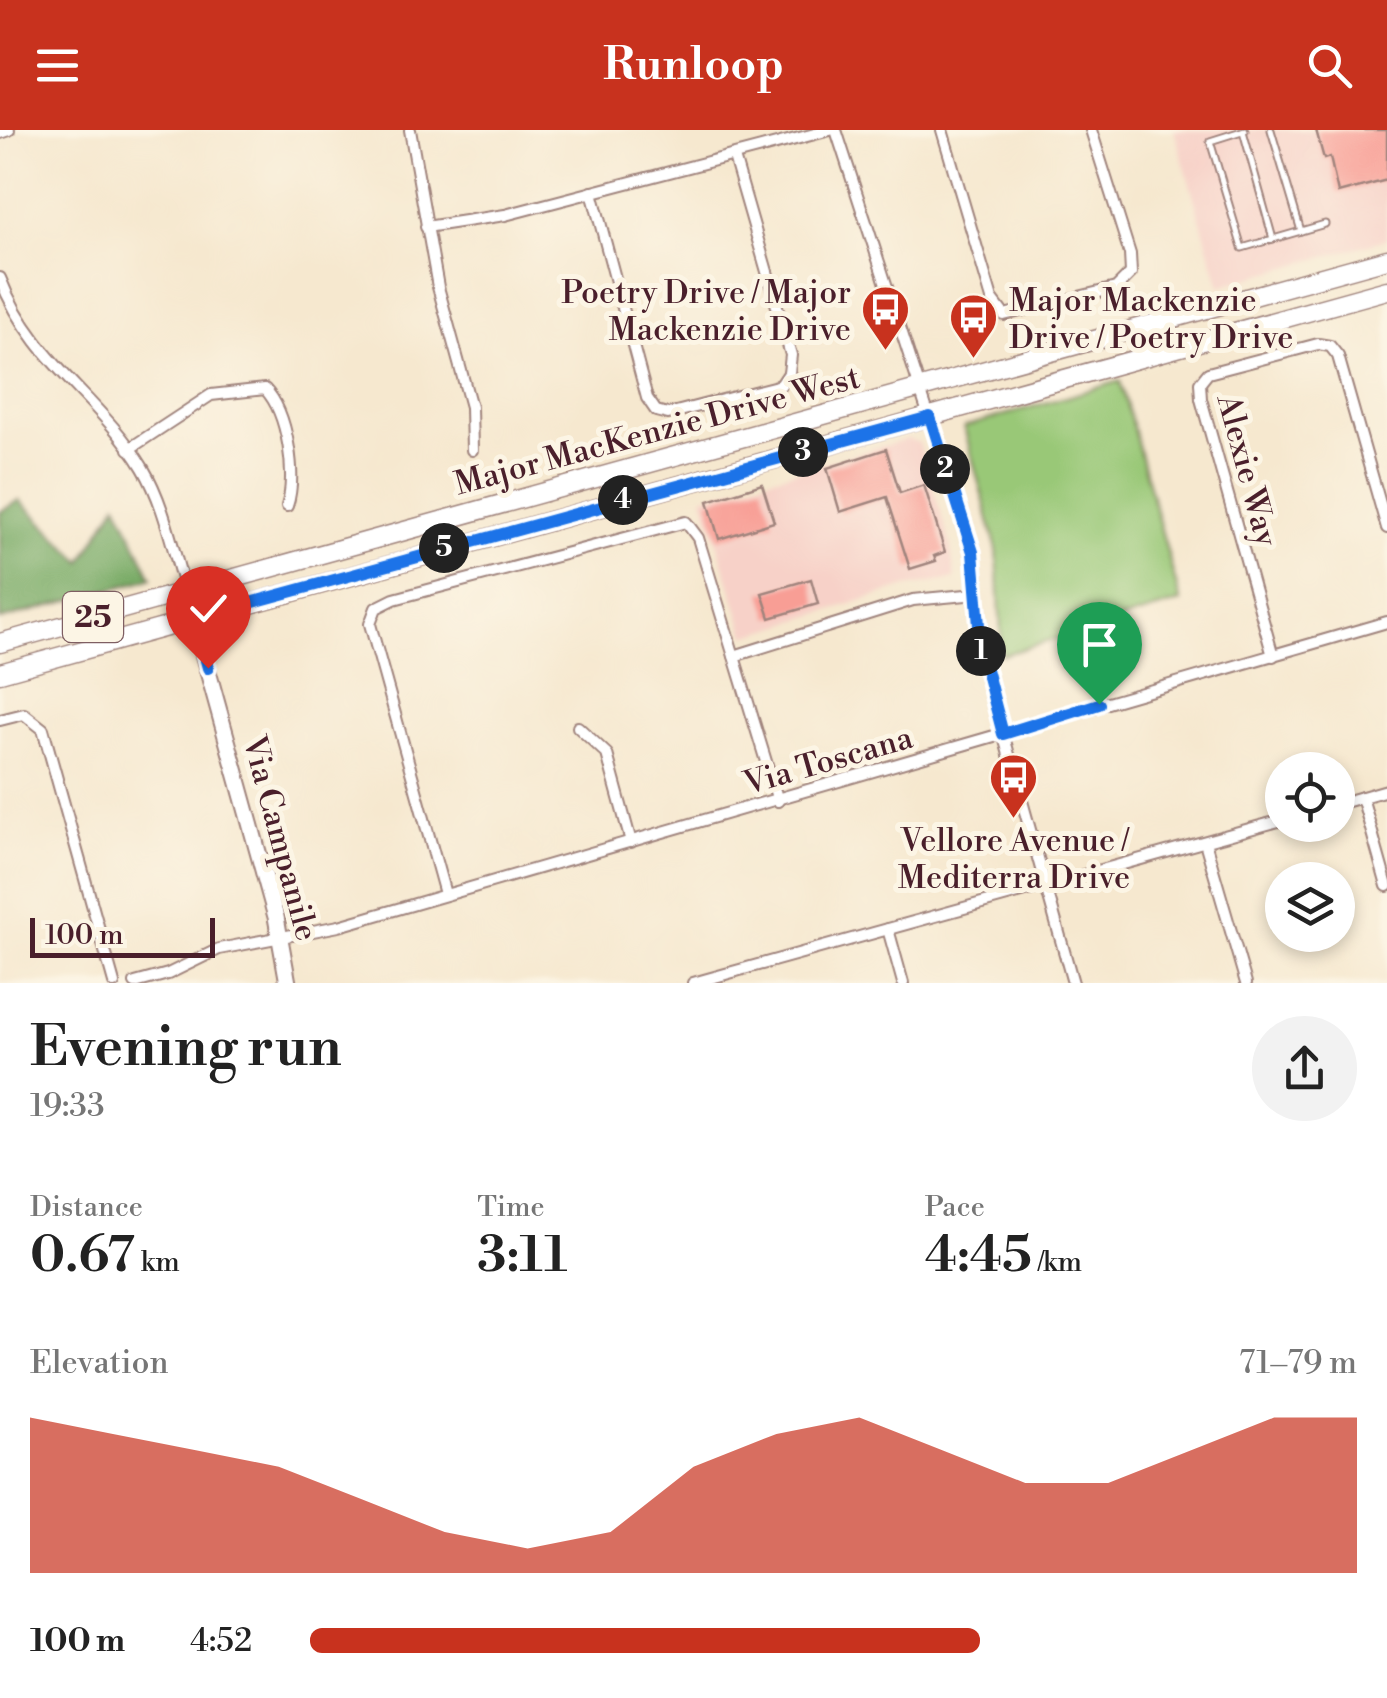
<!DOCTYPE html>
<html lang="en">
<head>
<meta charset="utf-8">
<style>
  body { margin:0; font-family:"Libre Bodoni",serif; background:#f2f2f2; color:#222; height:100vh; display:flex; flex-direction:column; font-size:38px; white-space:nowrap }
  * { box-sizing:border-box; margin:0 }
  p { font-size:32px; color:#767676 }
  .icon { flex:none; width:55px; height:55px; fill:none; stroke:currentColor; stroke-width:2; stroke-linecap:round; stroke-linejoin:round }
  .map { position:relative; height:853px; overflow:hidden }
  .side { display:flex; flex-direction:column; background:#fff; flex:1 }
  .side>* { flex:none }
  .controls { position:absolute; left:1265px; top:622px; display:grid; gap:20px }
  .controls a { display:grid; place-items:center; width:90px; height:90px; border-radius:50%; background:#fff; box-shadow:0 5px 15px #0003; font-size:50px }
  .scale { position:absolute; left:30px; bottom:25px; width:185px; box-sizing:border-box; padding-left:10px; border:5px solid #4a1f2b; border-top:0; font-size:28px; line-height:35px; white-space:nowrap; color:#4a1f2b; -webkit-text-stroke:8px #fcf5e5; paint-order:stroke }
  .pin { position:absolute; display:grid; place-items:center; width:85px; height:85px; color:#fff; margin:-102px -42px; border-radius:50% 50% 50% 0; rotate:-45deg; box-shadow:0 0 10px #0007 }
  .pin .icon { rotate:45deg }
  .km { position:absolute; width:50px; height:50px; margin:-25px; border-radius:50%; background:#222; color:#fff; font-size:28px; line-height:50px; text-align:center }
  .round { display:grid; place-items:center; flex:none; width:105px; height:105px; border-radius:52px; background:#f2f2f2 }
  .headline { display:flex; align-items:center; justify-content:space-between; height:170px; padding:0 30px }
  h1 { font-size:55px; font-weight:600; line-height:75px }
  .stats { display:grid; grid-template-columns:repeat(3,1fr); gap:15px; height:170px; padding:10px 30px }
  .stats div { display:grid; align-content:center }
  .stats b { font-size:50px; font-weight:600 }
  .stats small { font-size:28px; font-weight:400 }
  .stats p { font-size:28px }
  .chart { height:280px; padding:20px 30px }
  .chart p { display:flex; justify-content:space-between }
  .chart svg { width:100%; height:180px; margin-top:10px; fill:#c8321e; opacity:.7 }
  ul { padding:0 30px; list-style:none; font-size:32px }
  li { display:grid; grid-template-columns:160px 120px 1fr; align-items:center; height:75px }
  li i { height:25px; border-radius:12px; background:#c8321e }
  header { display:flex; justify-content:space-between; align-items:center; height:130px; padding:0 30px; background:#c8321e; color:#fff; font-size:45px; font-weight:600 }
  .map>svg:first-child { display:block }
  .built { fill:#f7d1c8 }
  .green { fill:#99c877; stroke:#727451; stroke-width:2.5 }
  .forest { fill:#7aac68; stroke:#62664a; stroke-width:2.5 }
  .building { fill:#f89e95 }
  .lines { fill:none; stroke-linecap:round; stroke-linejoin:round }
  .lane-casing { stroke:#a0847d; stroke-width:9 }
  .street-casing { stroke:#a0847d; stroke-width:14 }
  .secondary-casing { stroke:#a0847d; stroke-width:19 }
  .primary-casing { stroke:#a0847d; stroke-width:21 }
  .lane { stroke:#fff; stroke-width:5 }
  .street { stroke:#fff; stroke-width:10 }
  .secondary { stroke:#fff; stroke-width:15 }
  .primary { stroke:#fff; stroke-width:18 }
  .route-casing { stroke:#fff; stroke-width:20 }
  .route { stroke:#1a73e8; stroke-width:12 }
  .labels { text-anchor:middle; stroke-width:10; stroke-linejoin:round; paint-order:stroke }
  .shield { fill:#fcf5e5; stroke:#7f5f63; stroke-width:2.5 }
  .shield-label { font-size:30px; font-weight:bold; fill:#4a1f2b }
  .poi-label { font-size:32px; fill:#4a1f2b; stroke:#fcf5e5; text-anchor:end }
  .street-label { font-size:32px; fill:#4a1f2b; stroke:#fcf5e5 }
</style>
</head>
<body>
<header><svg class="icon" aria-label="menu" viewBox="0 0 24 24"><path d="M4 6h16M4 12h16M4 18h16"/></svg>Runloop<svg class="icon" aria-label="search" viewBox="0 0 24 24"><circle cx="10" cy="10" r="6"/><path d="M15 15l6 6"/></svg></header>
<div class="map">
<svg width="1387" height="853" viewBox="0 0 1387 853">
  <rect width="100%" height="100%" fill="#fcf5e5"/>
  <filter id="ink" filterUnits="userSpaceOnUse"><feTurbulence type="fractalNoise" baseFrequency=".01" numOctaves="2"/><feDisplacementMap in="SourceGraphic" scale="20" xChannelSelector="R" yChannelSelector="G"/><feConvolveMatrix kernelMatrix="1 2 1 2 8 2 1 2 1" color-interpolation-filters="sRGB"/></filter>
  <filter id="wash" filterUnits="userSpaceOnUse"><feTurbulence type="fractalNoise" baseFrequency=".0048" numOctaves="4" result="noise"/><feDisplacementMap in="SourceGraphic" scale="40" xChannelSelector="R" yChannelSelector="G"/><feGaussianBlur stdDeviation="2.25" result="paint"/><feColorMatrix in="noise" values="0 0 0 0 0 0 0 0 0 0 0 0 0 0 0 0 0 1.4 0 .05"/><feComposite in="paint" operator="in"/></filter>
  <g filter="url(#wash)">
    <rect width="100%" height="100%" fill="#f6e8cf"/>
    <g class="built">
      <path d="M 1174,0 L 1387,0 L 1387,109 L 1220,156 Z"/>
      <path d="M 908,309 L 919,313 L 927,339 L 950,413 L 955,449 L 906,457 L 746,506 L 703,367 Z"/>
    </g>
    <path class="green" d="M 1120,251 L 1181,472 L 1002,525 L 997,420 L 964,297 Z"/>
    <path class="forest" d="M 20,370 L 82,432 L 117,373 L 152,448 L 0,490 L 0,382 Z"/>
    <g id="blocks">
      <g class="building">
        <path d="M 1316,0 L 1387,0 L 1387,50 L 1338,63 L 1330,27 L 1324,29 Z"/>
        <path d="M 886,319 L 900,363 L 924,355 L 945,422 L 934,426 L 936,431 L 910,439 L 887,367 L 840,382 L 827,338 Z"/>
        <path d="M 762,354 L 774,392 L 719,409 L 708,371 Z"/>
        <path d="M 811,449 L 818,474 L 770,488 L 762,463 Z"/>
      </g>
    </g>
  </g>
  <g filter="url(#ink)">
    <use href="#blocks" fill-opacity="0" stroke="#a0847d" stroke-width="2.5"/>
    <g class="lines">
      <defs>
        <g id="lane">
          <path d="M 1245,0 L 1210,11 L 1242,118 L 1325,94"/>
          <path d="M 1271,0 L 1301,101"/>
          <path d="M 1243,1 L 1273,109"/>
        </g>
        <g id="street">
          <path d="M 410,0 L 438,157 L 471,277 L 472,320"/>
          <path d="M 836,0 L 973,422 L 983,532 L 1073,853"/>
          <path d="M 942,0 L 992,169 L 1004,185 L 1116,158 L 1131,143 L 1130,124 L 1091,0"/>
          <path d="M 0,3 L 9,0"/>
          <path d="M 592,62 L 647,268 L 656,281 L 668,284 L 781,255 L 789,243 L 791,225 L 734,27"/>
          <path d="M 426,97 L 505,85 L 830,0"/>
          <path d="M 0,148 C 33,233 100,267 143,338 C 165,375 173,422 186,462"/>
          <path d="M 129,319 L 211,265 L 265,259 C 288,283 297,346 287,376"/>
          <path d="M 734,526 L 913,470 L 977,464"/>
          <path d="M 1273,526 L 1201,269 L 1200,253 L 1208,243 L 1318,214 L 1330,216 L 1338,226 L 1387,398"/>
          <path d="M 0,590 L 24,584 L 43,599 L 114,853"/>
          <path d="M 578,597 L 607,624 L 631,712"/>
          <path d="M 1362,667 L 1387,756"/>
          <path d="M 1338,674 L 1387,660"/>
          <path d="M 1205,712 L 1246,853"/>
          <path d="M 445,764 L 370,494 L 376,478 L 394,469 L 686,392 L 698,408 L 778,671"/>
          <path d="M 888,799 L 903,853"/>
          <path d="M 135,853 L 168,844 L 219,819 L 339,796 L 1387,492"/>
          <path d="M 693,853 L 1282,690"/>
        </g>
        <path id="secondary" d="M 186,462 L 276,787 L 288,853"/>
        <g id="primary">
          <path d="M 0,513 L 1387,129"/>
          <path d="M 0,543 L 1387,160"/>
        </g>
      </defs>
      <use href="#lane" class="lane-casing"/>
      <use href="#street" class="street-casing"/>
      <use href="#secondary" class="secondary-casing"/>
      <use href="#primary" class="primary-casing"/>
      <use href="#lane" class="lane"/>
      <use href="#street" class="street"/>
      <use href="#secondary" class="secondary"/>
      <use href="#primary" class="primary"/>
    </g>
  </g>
  <g class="lines" filter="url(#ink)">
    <defs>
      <path id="route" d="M 208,538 L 195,488 L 930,287 L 973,422 L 981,520 L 1003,604 L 1099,574"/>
    </defs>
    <use href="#route" class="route-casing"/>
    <use href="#route" class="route"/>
  </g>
  <defs>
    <symbol id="bus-pin" viewBox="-11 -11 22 30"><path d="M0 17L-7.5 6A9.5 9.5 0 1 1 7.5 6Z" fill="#c8321e" stroke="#fcf5e5"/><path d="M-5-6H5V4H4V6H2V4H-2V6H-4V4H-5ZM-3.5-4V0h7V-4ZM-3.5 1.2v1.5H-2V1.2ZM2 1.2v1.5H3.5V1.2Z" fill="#fff"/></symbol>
  </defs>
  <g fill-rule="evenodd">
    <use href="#bus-pin" x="858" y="152" width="55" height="75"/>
    <use href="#bus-pin" x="946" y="160" width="55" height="75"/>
    <use href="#bus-pin" x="986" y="620" width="55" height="75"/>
  </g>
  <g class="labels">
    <rect class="shield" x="63" y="462" width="60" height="50" rx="8"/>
    <g class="shield-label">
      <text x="93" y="497">25</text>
    </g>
    <g class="poi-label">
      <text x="851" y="173">Poetry Drive / Major<tspan x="851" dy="37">Mackenzie Drive</tspan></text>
      <text x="1009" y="181" text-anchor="start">Major Mackenzie<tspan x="1009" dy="37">Drive / Poetry Drive</tspan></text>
      <text x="1014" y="721" text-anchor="middle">Vellore Avenue /<tspan x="1014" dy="37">Mediterra Drive</tspan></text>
    </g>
    <g class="street-label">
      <text transform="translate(657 300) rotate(-15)" y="11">Major MacKenzie Drive West</text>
      <text transform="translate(1248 340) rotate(75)" y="11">Alexie Way</text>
      <text transform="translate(828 630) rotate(-16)" y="11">Via Toscana</text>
      <text transform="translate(281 708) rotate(75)" y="11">Via Campanile</text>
    </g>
  </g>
</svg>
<div class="controls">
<a><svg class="icon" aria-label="locate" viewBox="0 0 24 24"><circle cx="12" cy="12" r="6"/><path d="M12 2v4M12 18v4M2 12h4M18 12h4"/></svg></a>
<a><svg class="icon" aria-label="layers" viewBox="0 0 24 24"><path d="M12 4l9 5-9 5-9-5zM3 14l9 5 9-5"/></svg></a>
</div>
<div class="scale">100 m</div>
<div class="pin" style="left:1099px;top:574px;background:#1e9e55"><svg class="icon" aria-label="arrive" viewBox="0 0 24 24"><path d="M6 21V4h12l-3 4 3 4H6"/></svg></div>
<div class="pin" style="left:208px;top:538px;background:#d93025"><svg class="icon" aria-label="check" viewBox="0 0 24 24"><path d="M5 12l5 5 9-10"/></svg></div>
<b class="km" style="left:981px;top:521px">1</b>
<b class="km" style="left:945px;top:339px">2</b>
<b class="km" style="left:803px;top:322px">3</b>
<b class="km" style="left:623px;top:370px">4</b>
<b class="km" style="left:444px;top:418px">5</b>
</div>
<section class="side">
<div class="headline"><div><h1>Evening run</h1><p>19:33</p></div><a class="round"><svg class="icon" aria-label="share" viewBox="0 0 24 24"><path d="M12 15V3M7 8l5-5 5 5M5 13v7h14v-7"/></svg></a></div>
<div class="stats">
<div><p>Distance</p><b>0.67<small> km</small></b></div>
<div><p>Time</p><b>3:11</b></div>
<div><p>Pace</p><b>4:45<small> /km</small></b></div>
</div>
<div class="chart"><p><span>Elevation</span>71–79 m</p>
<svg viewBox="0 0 160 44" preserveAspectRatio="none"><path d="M0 44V6L10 10L20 14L30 18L40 26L50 34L60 38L70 34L80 18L90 10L100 6L110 14L120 22L130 22L140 14L150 6L160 6V44z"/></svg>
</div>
<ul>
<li><b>100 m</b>4:52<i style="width:64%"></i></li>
</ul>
</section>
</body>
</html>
